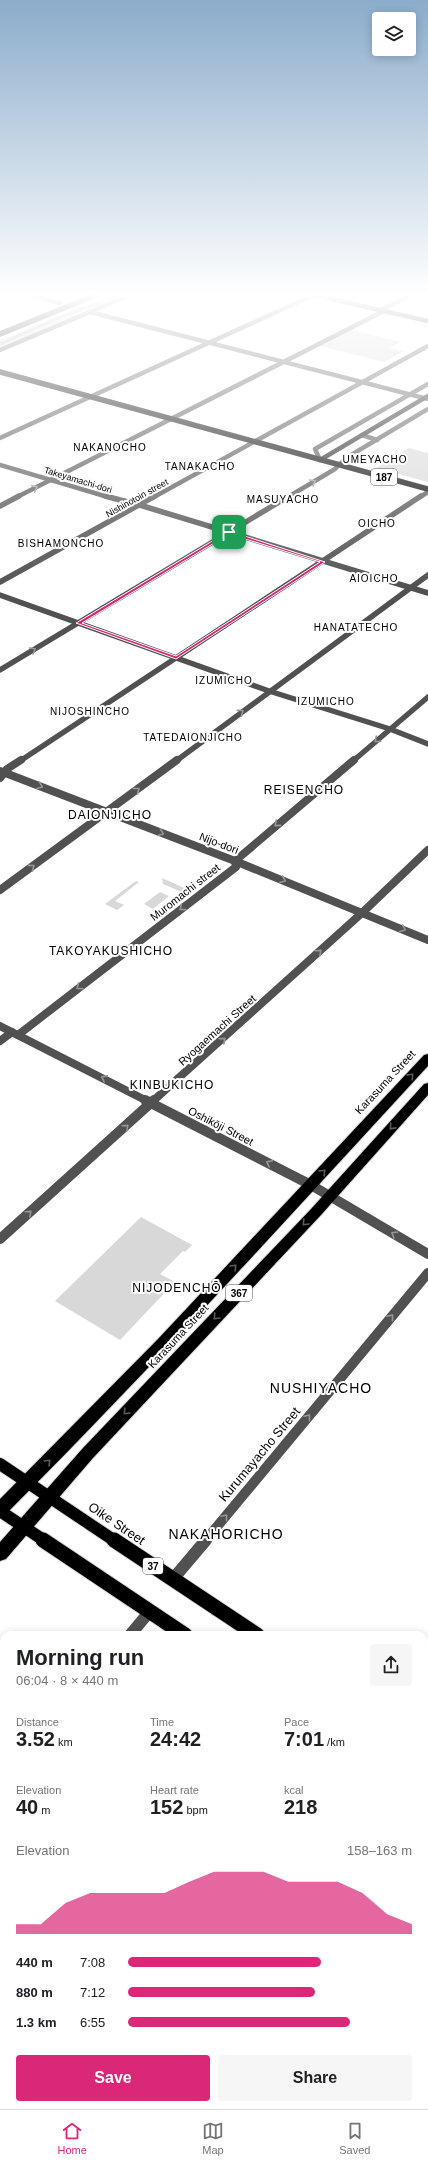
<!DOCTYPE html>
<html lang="en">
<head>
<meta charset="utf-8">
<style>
  body { margin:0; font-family:Arial,sans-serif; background:#f6f6f6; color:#202124; height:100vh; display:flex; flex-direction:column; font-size:15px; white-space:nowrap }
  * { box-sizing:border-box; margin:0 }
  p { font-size:13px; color:#757577 }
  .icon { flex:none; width:22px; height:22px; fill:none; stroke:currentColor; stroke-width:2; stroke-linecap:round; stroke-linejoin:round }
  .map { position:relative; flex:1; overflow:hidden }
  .details { position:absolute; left:0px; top:1631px; width:428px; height:478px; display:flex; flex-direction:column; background:#fff; border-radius:12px 12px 0 0; box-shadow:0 2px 10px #0003 }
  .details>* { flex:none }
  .buttons { position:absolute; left:372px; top:12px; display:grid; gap:8px }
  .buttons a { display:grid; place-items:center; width:44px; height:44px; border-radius:4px; background:#fff; box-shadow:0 2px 10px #0003; font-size:20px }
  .pin { position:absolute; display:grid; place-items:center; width:34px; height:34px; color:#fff; margin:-17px; border-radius:8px; box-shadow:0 2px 6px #0006 }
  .round { display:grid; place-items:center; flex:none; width:42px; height:42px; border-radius:4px; background:#f6f6f6 }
  .overview { display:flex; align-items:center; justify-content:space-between; height:68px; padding:0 16px }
  h1 { font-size:22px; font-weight:700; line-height:30px }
  .figures { display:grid; grid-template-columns:repeat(3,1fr); gap:6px; height:68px; padding:4px 16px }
  .figures div { display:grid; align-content:center }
  .figures b { font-size:20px; font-weight:700 }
  .figures small { font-size:11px; font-weight:400 }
  .figures p { font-size:11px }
  .chart { height:112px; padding:8px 16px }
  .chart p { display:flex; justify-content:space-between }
  .chart svg { width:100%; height:72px; margin-top:4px; fill:#db2777; opacity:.7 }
  .cta { display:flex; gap:8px; margin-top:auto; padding:8px 16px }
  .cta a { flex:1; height:46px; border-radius:4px; background:#db2777; color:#fff; font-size:16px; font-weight:700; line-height:46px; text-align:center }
  .cta a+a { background:#f6f6f6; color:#202124 }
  ul { padding:0 16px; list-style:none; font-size:13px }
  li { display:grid; grid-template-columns:64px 48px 1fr; align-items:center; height:30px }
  li i { height:10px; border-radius:5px; background:#db2777 }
  .tab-bar { display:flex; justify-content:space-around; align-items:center; height:56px; border-top:1px solid #e0e0e0; background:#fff; font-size:11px; color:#757577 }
  .tab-bar a { display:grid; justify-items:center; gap:2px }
  .tab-bar .current { color:#db2777 }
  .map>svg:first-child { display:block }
  .green { fill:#d8d8d8 }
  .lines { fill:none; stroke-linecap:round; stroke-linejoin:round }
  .stream { stroke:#9f9f9f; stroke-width:2.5 }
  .primary-far2-casing { stroke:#dbdbdb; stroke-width:6 }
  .primary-far1-casing { stroke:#dbdbdb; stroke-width:14 }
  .primary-casing { stroke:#dbdbdb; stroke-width:17 }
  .highway-casing { stroke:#dbdbdb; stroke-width:2 }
  .street-far4 { stroke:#515151; stroke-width:4.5 }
  .street-far3 { stroke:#515151; stroke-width:5.5 }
  .street-far2 { stroke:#515151; stroke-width:8 }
  .street-far1 { stroke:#515151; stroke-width:10 }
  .street { stroke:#515151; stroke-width:12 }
  .secondary { stroke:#1e1e1e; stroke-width:4.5 }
  .primary-far2 { stroke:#000; stroke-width:5.5 }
  .primary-far1 { stroke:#000; stroke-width:12 }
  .primary { stroke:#000; stroke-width:15 }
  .highway { fill:#000; fill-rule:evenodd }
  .oneway { stroke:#979797 }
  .oneway2 { stroke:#595959 }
  .route { fill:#db2777; stroke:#fff; fill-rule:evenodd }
  .labels { text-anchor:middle; stroke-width:4; stroke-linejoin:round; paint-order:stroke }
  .far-street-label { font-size:9px; fill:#000; stroke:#fff }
  .far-neighbourhood-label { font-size:10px; letter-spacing:1px; fill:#000; stroke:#fff }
  .shield { fill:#fff; stroke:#4c4c4c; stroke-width:1 }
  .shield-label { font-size:10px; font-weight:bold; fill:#000 }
  .street-label { font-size:11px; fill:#000; stroke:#fff }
  .neighbourhood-label { font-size:12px; letter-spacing:1px; fill:#000; stroke:#fff }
  .near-street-label { font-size:13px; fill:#000; stroke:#fff }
  .near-neighbourhood-label { font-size:14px; letter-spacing:1px; fill:#000; stroke:#fff }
</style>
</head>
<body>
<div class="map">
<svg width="428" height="2109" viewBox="0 0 428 2109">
  <rect width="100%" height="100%" fill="#fff"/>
  <g class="green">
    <path d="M 114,293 L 130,293 L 0,347 L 0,340 Z"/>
    <path d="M 352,330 L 401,342 L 390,348 L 404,351 L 384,362 L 320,346 Z"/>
    <path d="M 409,448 L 428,453 L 428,482 L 376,468 Z"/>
    <path d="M 162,878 L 193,892 L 189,895 L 163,884 Z"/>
    <path d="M 136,881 L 139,882 L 115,901 L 124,905 L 117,910 L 105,904 Z"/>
    <path d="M 160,892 L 169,896 L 153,909 L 144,904 Z"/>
    <path d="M 141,1217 L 192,1245 L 185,1252 L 183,1251 L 160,1274 L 175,1282 L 120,1340 L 55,1301 Z"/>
  </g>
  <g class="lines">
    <path class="stream" d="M 0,344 L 56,319 L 125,293"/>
    <defs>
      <g id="primary-far2">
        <path d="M 0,334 L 101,293"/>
        <path d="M 0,372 L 428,489"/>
      </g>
      <g id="primary-far1">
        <path d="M 0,1464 L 115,1541"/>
        <path d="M 0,1511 L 45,1541"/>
      </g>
      <g id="primary">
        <path d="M 43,1540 L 185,1635"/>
        <path d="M 114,1540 L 257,1635"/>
        <path d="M 424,1746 L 428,1749"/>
        <path d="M 424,1799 L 428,1802"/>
      </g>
      <g id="highway">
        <path d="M 428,1054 L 428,1066 C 289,1217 151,1369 6,1514 L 0,1516 L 0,1499 L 158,1339 L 424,1055 Z"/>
        <path d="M 428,1083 L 428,1095 L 321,1215 L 93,1458 L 6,1559 L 0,1561 L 0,1542 L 83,1448 L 311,1209 L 424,1084 Z"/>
      </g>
    </defs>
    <use href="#primary-far2" class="primary-far2-casing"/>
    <use href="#primary-far1" class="primary-far1-casing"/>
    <use href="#primary" class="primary-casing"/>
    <use href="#highway" class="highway-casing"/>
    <g class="street-far4">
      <path d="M 20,293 L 60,303"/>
      <path d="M 380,310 L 416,293"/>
      <path d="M 90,312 L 428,399"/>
      <path d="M 0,350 L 135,293"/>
      <path d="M 362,435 L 377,440"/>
      <path d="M 0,438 L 318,293"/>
      <path d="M 320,460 L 315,449 L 428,384"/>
      <path d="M 0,465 L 108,497"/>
      <path d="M 17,497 L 384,311"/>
      <path d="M 154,497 L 428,346"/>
      <path d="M 288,497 L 335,469 L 346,458 L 428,409"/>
      <path d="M 420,497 L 428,492"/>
    </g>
    <g class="street-far3">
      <path d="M 105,496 L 143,506 L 428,593"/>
      <path d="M 0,506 L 19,496"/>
      <path d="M 0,582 L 155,496"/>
      <path d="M 0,595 L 269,691 L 390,729 L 428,744"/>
      <path d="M 0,670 L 289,496"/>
      <path d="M 20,761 L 421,496"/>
      <path d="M 176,761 L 428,575"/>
      <path d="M 353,761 L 428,697"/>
    </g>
    <g class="street-far2">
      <path d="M 0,771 L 235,861 L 428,940"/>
      <path d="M 0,778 L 7,769 L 21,760"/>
      <path d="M 0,890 L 177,760"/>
      <path d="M 0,1026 L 147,1101"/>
      <path d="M 18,1035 L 236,867 L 235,861 L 354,760"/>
      <path d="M 0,1041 L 12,1032"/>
      <path d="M 153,1101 L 363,912 L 428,850"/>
    </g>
    <g class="street-far1">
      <path d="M 145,1100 L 311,1185 L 428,1254"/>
      <path d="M 0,1239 L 154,1100"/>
      <path d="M 205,1541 L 428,1273"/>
    </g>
    <g class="street">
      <path d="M 173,1579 L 206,1540"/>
      <path d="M 130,1635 L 150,1611"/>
      <path d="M 424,1659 L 428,1652"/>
      <path d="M 0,1791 L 4,1787"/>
      <path d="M 0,1975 L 4,1978"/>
      <path d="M 151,2105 L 155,2109"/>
      <path d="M 139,2109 L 142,2105"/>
    </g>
    <g class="secondary">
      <path d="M 305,293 L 428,321"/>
      <path d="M 320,460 L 428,396"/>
    </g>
    <use href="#primary-far2" class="primary-far2"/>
    <use href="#primary-far1" class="primary-far1"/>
    <use href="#primary" class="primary"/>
    <use href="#highway" class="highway"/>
  </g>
  <defs><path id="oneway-chevron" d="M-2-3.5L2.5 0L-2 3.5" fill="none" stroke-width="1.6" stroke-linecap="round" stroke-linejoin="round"/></defs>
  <g class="oneway">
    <use href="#oneway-chevron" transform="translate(313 482) rotate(-31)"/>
    <use href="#oneway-chevron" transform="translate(35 488) rotate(-27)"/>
    <use href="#oneway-chevron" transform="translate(33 650) rotate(-31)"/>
    <use href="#oneway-chevron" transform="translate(241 712) rotate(-37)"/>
    <use href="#oneway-chevron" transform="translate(377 740) rotate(140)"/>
    <use href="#oneway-chevron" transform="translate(40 786) rotate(21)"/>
    <use href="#oneway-chevron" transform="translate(137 790) rotate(-37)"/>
    <use href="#oneway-chevron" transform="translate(277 824) rotate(140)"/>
    <use href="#oneway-chevron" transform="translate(161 833) rotate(21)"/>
    <use href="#oneway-chevron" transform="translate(32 867) rotate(-36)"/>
    <use href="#oneway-chevron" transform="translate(283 880) rotate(22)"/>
    <use href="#oneway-chevron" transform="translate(182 908) rotate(143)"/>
    <use href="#oneway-chevron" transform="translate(403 929) rotate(23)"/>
    <use href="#oneway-chevron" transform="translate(319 952) rotate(-42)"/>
    <use href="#oneway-chevron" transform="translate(79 987) rotate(143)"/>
    <use href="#oneway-chevron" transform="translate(223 1040) rotate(-42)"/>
    <use href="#oneway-chevron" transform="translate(104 1078) rotate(-153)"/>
    <use href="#oneway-chevron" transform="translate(126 1127) rotate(-42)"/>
    <use href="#oneway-chevron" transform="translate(269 1163) rotate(-153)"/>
    <use href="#oneway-chevron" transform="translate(29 1213) rotate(-42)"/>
    <use href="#oneway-chevron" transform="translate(394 1234) rotate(-149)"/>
    <use href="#oneway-chevron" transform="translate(391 1317) rotate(-50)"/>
    <use href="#oneway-chevron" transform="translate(308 1417) rotate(-50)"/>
    <use href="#oneway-chevron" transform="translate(225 1517) rotate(-50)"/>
  </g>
  <g class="oneway2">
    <use href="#oneway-chevron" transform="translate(411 1076) rotate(-47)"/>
    <use href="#oneway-chevron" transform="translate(392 1127) rotate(132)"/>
    <use href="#oneway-chevron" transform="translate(323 1172) rotate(-47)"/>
    <use href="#oneway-chevron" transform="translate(305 1223) rotate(133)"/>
    <use href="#oneway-chevron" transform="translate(234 1267) rotate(-47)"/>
    <use href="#oneway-chevron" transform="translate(216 1317) rotate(133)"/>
    <use href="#oneway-chevron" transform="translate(126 1412) rotate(133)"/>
    <use href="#oneway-chevron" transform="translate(48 1462) rotate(-45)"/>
  </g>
  <linearGradient id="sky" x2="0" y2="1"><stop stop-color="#8baccb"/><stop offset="0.5" stop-color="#fff"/><stop offset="1" stop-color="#fff" stop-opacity="0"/></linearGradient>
  <rect width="428" height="588" fill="url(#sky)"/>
  <path class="route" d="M 229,531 L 325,562 L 176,659 L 76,623 ZM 229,534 L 320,562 L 176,656 L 82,623 Z"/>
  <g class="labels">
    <g class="far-street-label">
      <text transform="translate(78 480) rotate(17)" y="3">Takeyamachi-dori</text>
      <text transform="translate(137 498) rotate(-29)" y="3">Nishinotoin street</text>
    </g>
    <g class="far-neighbourhood-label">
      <text x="110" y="451">NAKANOCHO</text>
      <text x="375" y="463">UMEYACHO</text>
      <text x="200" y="470">TANAKACHO</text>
      <text x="283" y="503">MASUYACHO</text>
      <text x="377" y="527">OICHO</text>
      <text x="61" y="547">BISHAMONCHO</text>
      <text x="374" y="582">AIOICHO</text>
      <text x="356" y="631">HANATATECHO</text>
      <text x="224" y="684">IZUMICHO</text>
      <text x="326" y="705">IZUMICHO</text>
      <text x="90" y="715">NIJOSHINCHO</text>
      <text x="193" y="741">TATEDAIONJICHO</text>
    </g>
    <g class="shield">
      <rect x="371" y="469" width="26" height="16" rx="3"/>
      <rect x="226" y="1285" width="26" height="16" rx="3"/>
      <rect x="143" y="1558" width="20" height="16" rx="3"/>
    </g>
    <g class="shield-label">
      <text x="384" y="481">187</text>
      <text x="239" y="1297">367</text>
      <text x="153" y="1570">37</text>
    </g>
    <g class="street-label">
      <text transform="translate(219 843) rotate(21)" y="4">Nijo-dori</text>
      <text transform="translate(185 892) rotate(-38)" y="4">Muromachi street</text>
      <text transform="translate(217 1030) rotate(-42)" y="4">Ryogaemachi Street</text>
      <text transform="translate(385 1082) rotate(-47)" y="4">Karasuma Street</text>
      <text transform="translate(221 1126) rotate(27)" y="4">Oshikōji Street</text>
      <text transform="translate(178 1336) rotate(-47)" y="4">Karasuma Street</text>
    </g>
    <g class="neighbourhood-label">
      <text x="304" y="794">REISENCHO</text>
      <text x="110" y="819">DAIONJICHO</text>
      <text x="111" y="955">TAKOYAKUSHICHO</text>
      <text x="172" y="1089">KINBUKICHO</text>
      <text x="177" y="1292">NIJODENCHŌ</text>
    </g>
    <g class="near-street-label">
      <text transform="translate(259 1454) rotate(-50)" y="5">Kurumayacho Street</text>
      <text transform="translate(117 1523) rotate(34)" y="5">Oike Street</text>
    </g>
    <g class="near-neighbourhood-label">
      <text x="321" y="1393">NUSHIYACHO</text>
      <text x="226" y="1539">NAKAHORICHO</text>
    </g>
  </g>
</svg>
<div class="buttons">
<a><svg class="icon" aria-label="layers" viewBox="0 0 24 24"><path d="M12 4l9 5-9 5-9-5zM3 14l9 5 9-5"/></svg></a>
</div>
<div class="pin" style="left:229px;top:532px;background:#1e9e55"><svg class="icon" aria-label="arrive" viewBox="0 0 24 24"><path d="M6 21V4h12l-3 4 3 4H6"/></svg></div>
<section class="details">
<div class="overview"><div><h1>Morning run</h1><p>06:04 · 8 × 440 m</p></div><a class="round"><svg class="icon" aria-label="share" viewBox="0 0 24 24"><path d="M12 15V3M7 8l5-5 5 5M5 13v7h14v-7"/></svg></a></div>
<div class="figures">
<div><p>Distance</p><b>3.52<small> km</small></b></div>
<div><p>Time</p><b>24:42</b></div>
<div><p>Pace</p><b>7:01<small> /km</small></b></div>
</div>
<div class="figures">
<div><p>Elevation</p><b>40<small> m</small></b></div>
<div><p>Heart rate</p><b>152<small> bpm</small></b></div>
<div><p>kcal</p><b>218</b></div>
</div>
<div class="chart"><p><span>Elevation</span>158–163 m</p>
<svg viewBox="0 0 160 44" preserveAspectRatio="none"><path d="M0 44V38L10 38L20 25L30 19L40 19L50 19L60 19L70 12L80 6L90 6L100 6L110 12L120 12L130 12L140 19L150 32L160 38V44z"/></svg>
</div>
<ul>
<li><b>440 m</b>7:08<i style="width:68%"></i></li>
<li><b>880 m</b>7:12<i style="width:66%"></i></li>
<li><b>1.3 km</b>6:55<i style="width:78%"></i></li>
</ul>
<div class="cta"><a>Save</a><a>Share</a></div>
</section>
</div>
<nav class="tab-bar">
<a class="current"><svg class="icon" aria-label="home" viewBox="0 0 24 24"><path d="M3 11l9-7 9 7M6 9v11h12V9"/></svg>Home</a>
<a><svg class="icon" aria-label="map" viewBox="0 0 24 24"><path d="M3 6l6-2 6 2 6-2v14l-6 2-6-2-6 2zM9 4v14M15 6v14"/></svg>Map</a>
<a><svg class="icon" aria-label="saved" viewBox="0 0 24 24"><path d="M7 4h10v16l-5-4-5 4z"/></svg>Saved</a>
</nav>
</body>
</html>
